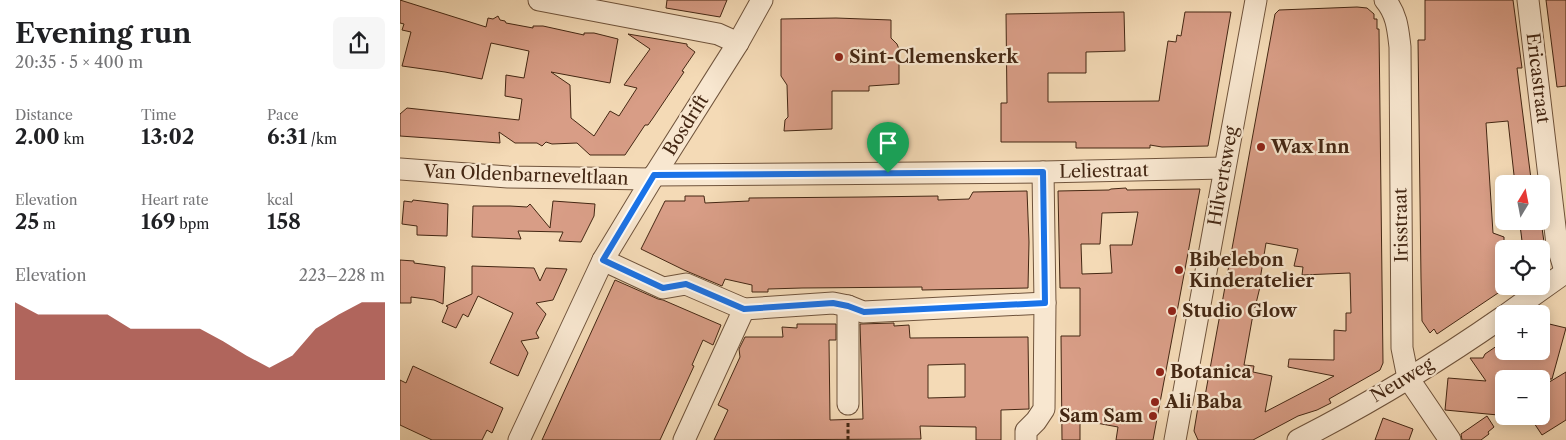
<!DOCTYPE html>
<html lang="en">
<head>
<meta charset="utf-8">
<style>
  body { margin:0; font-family:"Libre Caslon Text",serif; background:#f6f6f6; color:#202124; height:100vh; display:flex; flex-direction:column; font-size:19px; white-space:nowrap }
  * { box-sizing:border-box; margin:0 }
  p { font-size:16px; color:#757577 }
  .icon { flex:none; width:28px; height:28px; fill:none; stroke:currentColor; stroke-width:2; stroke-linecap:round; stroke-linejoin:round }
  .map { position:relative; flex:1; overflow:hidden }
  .panel { display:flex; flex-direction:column; background:#fff; width:400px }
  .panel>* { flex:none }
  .needle { width:32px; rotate:10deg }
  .fabs { position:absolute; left:1095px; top:175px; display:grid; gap:10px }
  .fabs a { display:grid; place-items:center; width:55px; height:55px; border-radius:8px; background:#fff; box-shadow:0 2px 12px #0003; font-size:25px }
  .pin { position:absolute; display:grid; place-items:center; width:42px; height:42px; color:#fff; margin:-51px -21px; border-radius:50% 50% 50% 0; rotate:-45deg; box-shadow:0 0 5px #0007 }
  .pin .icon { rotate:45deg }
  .round { display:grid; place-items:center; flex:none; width:52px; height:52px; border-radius:8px; background:#f6f6f6 }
  .overview { display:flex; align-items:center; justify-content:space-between; height:85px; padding:0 15px }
  h1 { font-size:28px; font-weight:700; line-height:38px }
  .figures { display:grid; grid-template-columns:repeat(3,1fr); gap:8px; height:85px; padding:5px 15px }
  .figures div { display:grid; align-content:center }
  .figures b { font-size:21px; font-weight:700 }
  .figures small { font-size:14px; font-weight:400 }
  .figures p { font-size:14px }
  .chart { height:140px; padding:10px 15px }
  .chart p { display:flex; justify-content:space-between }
  .chart svg { width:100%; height:90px; margin-top:5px; fill:#8f2418; opacity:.7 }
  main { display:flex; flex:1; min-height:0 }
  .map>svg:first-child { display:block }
  .building { fill:#d89d86; stroke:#442713; fill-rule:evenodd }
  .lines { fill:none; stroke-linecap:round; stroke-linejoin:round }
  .minor-casing { stroke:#70543c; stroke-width:23 }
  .path { stroke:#442713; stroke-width:3; stroke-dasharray:4 2.5; stroke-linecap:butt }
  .minor { stroke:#f8e7d0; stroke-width:21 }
  .route-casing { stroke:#fff; stroke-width:10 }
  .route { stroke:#1a73e8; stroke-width:6 }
  .poi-dot { fill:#8f2418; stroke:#f8e7d0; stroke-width:2 }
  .labels { text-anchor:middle; stroke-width:4.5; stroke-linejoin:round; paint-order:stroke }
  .poi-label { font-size:18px; font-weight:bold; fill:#442713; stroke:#f8e7d0; text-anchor:start }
  .street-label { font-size:18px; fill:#442713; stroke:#f8e7d0 }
</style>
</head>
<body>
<main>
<section class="panel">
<div class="overview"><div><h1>Evening run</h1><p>20:35 · 5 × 400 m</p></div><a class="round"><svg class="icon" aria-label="share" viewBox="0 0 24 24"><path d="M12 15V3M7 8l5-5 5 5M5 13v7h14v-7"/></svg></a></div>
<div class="figures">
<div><p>Distance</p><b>2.00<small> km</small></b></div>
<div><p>Time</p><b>13:02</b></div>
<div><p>Pace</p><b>6:31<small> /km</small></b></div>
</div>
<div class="figures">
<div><p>Elevation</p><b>25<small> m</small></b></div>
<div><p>Heart rate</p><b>169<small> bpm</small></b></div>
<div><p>kcal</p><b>158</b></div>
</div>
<div class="chart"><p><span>Elevation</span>223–228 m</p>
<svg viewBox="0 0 160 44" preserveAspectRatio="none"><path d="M0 44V6L10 12L20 12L30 12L40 12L50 19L60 19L70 19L80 19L90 25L100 32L110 38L120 32L130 19L140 12L150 6L160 6V44z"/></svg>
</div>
</section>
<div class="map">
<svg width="1166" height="440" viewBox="0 0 1166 440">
  <rect width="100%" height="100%" fill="#f4dab6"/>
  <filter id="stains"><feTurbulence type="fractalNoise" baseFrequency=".004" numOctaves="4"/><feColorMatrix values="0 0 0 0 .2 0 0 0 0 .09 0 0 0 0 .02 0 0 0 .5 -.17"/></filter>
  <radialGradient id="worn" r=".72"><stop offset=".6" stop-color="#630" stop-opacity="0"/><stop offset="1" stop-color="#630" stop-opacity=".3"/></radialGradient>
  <g class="building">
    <path d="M 0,0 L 86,27 L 88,18 L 93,19 L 98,16 L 100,20 L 105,21 L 106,23 L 133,28 L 133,26 L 143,26 L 184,35 L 184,33 L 194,33 L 218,39 L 210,83 L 151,72 L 170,85 L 171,118 L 194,136 L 210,111 L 219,116 L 237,88 L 224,85 L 250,49 L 228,34 L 287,44 L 287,46 L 295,52 L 282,71 L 284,72 L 253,118 L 248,125 L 245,125 L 225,155 L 190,155 L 177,143 L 152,144 L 146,142 L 142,146 L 137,143 L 115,143 L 99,132 L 100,143 L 0,136 L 0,114 L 7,108 L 119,120 L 122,99 L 105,96 L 106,75 L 124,78 L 129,51 L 91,43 L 82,79 L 45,72 L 2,66 L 11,32 L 2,30 L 4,24 L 0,23 Z"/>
    <path d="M 267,0 L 327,0 L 320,17 L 266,8 Z"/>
    <path d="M 1025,0 L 1113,0 L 1122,68 L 1117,68 L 1131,179 L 1131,184 L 1115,184 L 1108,121 L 1086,123 L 1093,233 L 1104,237 L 1104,289 L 1037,334 L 1034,329 L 1030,333 L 1022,321 L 1021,279 L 1018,40 L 1025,40 Z"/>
    <path d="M 1146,0 L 1166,0 L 1166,86 L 1157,87 Z"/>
    <path d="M 957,7 L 967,8 L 974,14 L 974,19 L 977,19 L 977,29 L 979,29 L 983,363 L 980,370 L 929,399 L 931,403 L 917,410 L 898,416 L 853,440 L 798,440 L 794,431 L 798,407 L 803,407 L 875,14 L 879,10 ZM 866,243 L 898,249 L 894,266 L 903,267 L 902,275 L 950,273 L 951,313 L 946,313 L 946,331 L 934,330 L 934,360 L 889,359 L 888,367 L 934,376 L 865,412 L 872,376 L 853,372 L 854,366 L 844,365 L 852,320 L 860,287 L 859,286 Z"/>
    <path d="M 724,12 L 725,51 L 686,52 L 686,73 L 648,73 L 648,102 L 759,101 L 768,41 L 776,42 L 777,35 L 781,36 L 785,12 L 831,12 L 808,146 L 762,147 L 750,145 L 750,148 L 676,148 L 676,142 L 601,142 L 601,103 L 607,103 L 606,14 Z"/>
    <path d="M 436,18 L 491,20 L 491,38 L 497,44 L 499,49 L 499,84 L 469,86 L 469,91 L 432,91 L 432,129 L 384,131 L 385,120 L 388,117 L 387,85 L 381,76 L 381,19 Z"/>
    <path d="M 726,188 L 727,190 L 800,189 L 753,440 L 716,440 L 718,427 L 680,420 L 680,440 L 662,440 L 661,336 L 680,336 L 680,288 L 660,288 L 658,191 L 709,190 L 711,189 ZM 738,212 L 732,245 L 710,245 L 712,273 L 682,274 L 681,244 L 700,244 L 702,213 Z"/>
    <path d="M 627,191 L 629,242 L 628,288 L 522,290 L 522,287 L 402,288 L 368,289 L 368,292 L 352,292 L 352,285 L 325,279 L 322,286 L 284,270 L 241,249 L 265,201 L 285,201 L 285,196 L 304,196 L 305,203 L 349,201 L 349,198 L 465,197 L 538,196 L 538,200 L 569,199 L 573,192 Z"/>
    <path d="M 13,200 L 48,204 L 47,236 L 17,235 L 17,226 L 2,224 L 4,201 L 12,202 Z"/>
    <path d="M 153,201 L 195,204 L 194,216 L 181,242 L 159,241 L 163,232 L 118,231 L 121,239 L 72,237 L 73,206 L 110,206 L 127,207 L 130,204 L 150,228 Z"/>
    <path d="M 1137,223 L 1138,229 L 1142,228 L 1145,249 L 1123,249 L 1120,225 Z"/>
    <path d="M 0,260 L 14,261 L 14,263 L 45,267 L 43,304 L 34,300 L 11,297 L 11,303 L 0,303 Z"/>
    <path d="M 72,266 L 134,268 L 140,281 L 146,268 L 167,269 L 153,300 L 136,303 L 146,314 L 136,333 L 139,338 L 121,341 L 128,353 L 118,376 L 90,363 L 113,313 L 78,296 L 68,317 L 63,314 L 56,328 L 42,322 L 48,307 L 46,306 L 72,294 Z"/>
    <path d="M 215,280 L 258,299 L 263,300 L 321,325 L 313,345 L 303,340 L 292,365 L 294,366 L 260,440 L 142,440 Z"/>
    <path d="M 1141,322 L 1166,328 L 1152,379 L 1102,379 L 1098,415 L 1045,410 L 1048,378 L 1086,381 L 1070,358 L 1083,358 L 1085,354 L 1104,341 L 1104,351 L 1141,351 Z"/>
    <path d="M 494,323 L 494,326 L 509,325 L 510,338 L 628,337 L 629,409 L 601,410 L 601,440 L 576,440 L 576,427 L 520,426 L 521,439 L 314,440 L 328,410 L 318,405 L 340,357 L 339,349 L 345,337 L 383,337 L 382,327 L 397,328 L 397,324 L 436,324 L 436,340 L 429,340 L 430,420 L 463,419 L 460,324 ZM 565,364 L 565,397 L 528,398 L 528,365 Z"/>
    <path d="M 13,366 L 103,408 L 92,433 L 87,430 L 82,440 L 32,440 L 0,425 L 0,380 L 6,383 Z"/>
    <path d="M 1166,372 L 1166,420 L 1142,435 L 1132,420 L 1141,416 L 1141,387 Z"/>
    <path d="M 1087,416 L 1094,427 L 1088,432 L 1089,434 L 1081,440 L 1062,440 L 1061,434 Z"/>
    <path d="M 983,418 L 1013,429 L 1009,440 L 975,440 Z"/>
  </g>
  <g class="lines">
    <defs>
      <g id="minor">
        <path d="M 139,0 L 318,34 L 338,43"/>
        <path d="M 985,0 C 997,14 998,30 1000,47 L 1002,348 L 1008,378 L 1050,440"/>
        <path d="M 1128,0 L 1157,244 L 1166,274"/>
        <path d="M 0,169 L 108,177 L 252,179"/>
        <path d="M 254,175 L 643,172 L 824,168"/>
        <path d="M 203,260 L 263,288 L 286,284 L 344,309 L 433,303 L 448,306 L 463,312 L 645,303"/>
        <path d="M 448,306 L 448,404"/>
        <path d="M 1107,314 L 1166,272"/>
        <path d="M 119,440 L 203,260 L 252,179 L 338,43 L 362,0"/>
        <path d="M 284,440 L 344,309"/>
        <path d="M 626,440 L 626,431 L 636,421 L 644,409 L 645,303 L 643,172"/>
        <path d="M 775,440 L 856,0"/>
        <path d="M 898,440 C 969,404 1038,362 1104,316"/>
      </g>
    </defs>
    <use href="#minor" class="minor-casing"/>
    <path class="path" d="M 448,440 L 448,423"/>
    <use href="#minor" class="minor"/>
  </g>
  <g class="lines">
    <defs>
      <path id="route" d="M 643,172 L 645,303 L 464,312 L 448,306 L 433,303 L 344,309 L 286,284 L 263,288 L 203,260 L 254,175 Z"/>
    </defs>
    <use href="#route" class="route-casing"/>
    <use href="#route" class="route"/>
  </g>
  <g class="poi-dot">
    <circle cx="439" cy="57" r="5"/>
    <circle cx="861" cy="147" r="5"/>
    <circle cx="779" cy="270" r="5"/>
    <circle cx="772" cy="311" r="5"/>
    <circle cx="760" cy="372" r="5"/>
    <circle cx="755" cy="402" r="5"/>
    <circle cx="753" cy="416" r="5"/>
  </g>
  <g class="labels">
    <g class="poi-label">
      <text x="449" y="63">Sint-Clemenskerk</text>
      <text x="871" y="153">Wax Inn</text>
      <text x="789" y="266">Bibelebon<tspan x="789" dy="21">Kinderatelier</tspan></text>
      <text x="782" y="317">Studio Glow</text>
      <text x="770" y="378">Botanica</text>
      <text x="765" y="408">Ali Baba</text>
      <text x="743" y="422" text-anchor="end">Sam Sam</text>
    </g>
    <g class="street-label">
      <text transform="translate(1138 78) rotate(83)" y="6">Ericastraat</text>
      <text transform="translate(286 125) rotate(-58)" y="6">Bosdrift</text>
      <text transform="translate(704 171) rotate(-1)" y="6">Leliestraat</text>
      <text transform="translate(126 175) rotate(2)" y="6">Van Oldenbarneveltlaan</text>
      <text transform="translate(823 176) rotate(-80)" y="6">Hilvertsweg</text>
      <text transform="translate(1001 225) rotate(-91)" y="6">Irisstraat</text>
      <text transform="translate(1002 380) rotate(-31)" y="6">Neuweg</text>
    </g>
  </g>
  <rect width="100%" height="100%" filter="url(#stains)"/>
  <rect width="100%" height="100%" fill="url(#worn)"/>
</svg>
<div class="fabs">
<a><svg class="needle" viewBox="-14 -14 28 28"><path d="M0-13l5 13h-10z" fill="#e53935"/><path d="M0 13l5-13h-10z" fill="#757577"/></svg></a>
<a><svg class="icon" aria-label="locate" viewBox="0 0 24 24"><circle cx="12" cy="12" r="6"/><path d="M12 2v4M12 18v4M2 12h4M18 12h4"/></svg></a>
<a>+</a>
<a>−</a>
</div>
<div class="pin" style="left:488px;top:173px;background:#1e9e55"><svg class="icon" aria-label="arrive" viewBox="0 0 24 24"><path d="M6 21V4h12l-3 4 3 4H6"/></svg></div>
</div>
</main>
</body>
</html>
